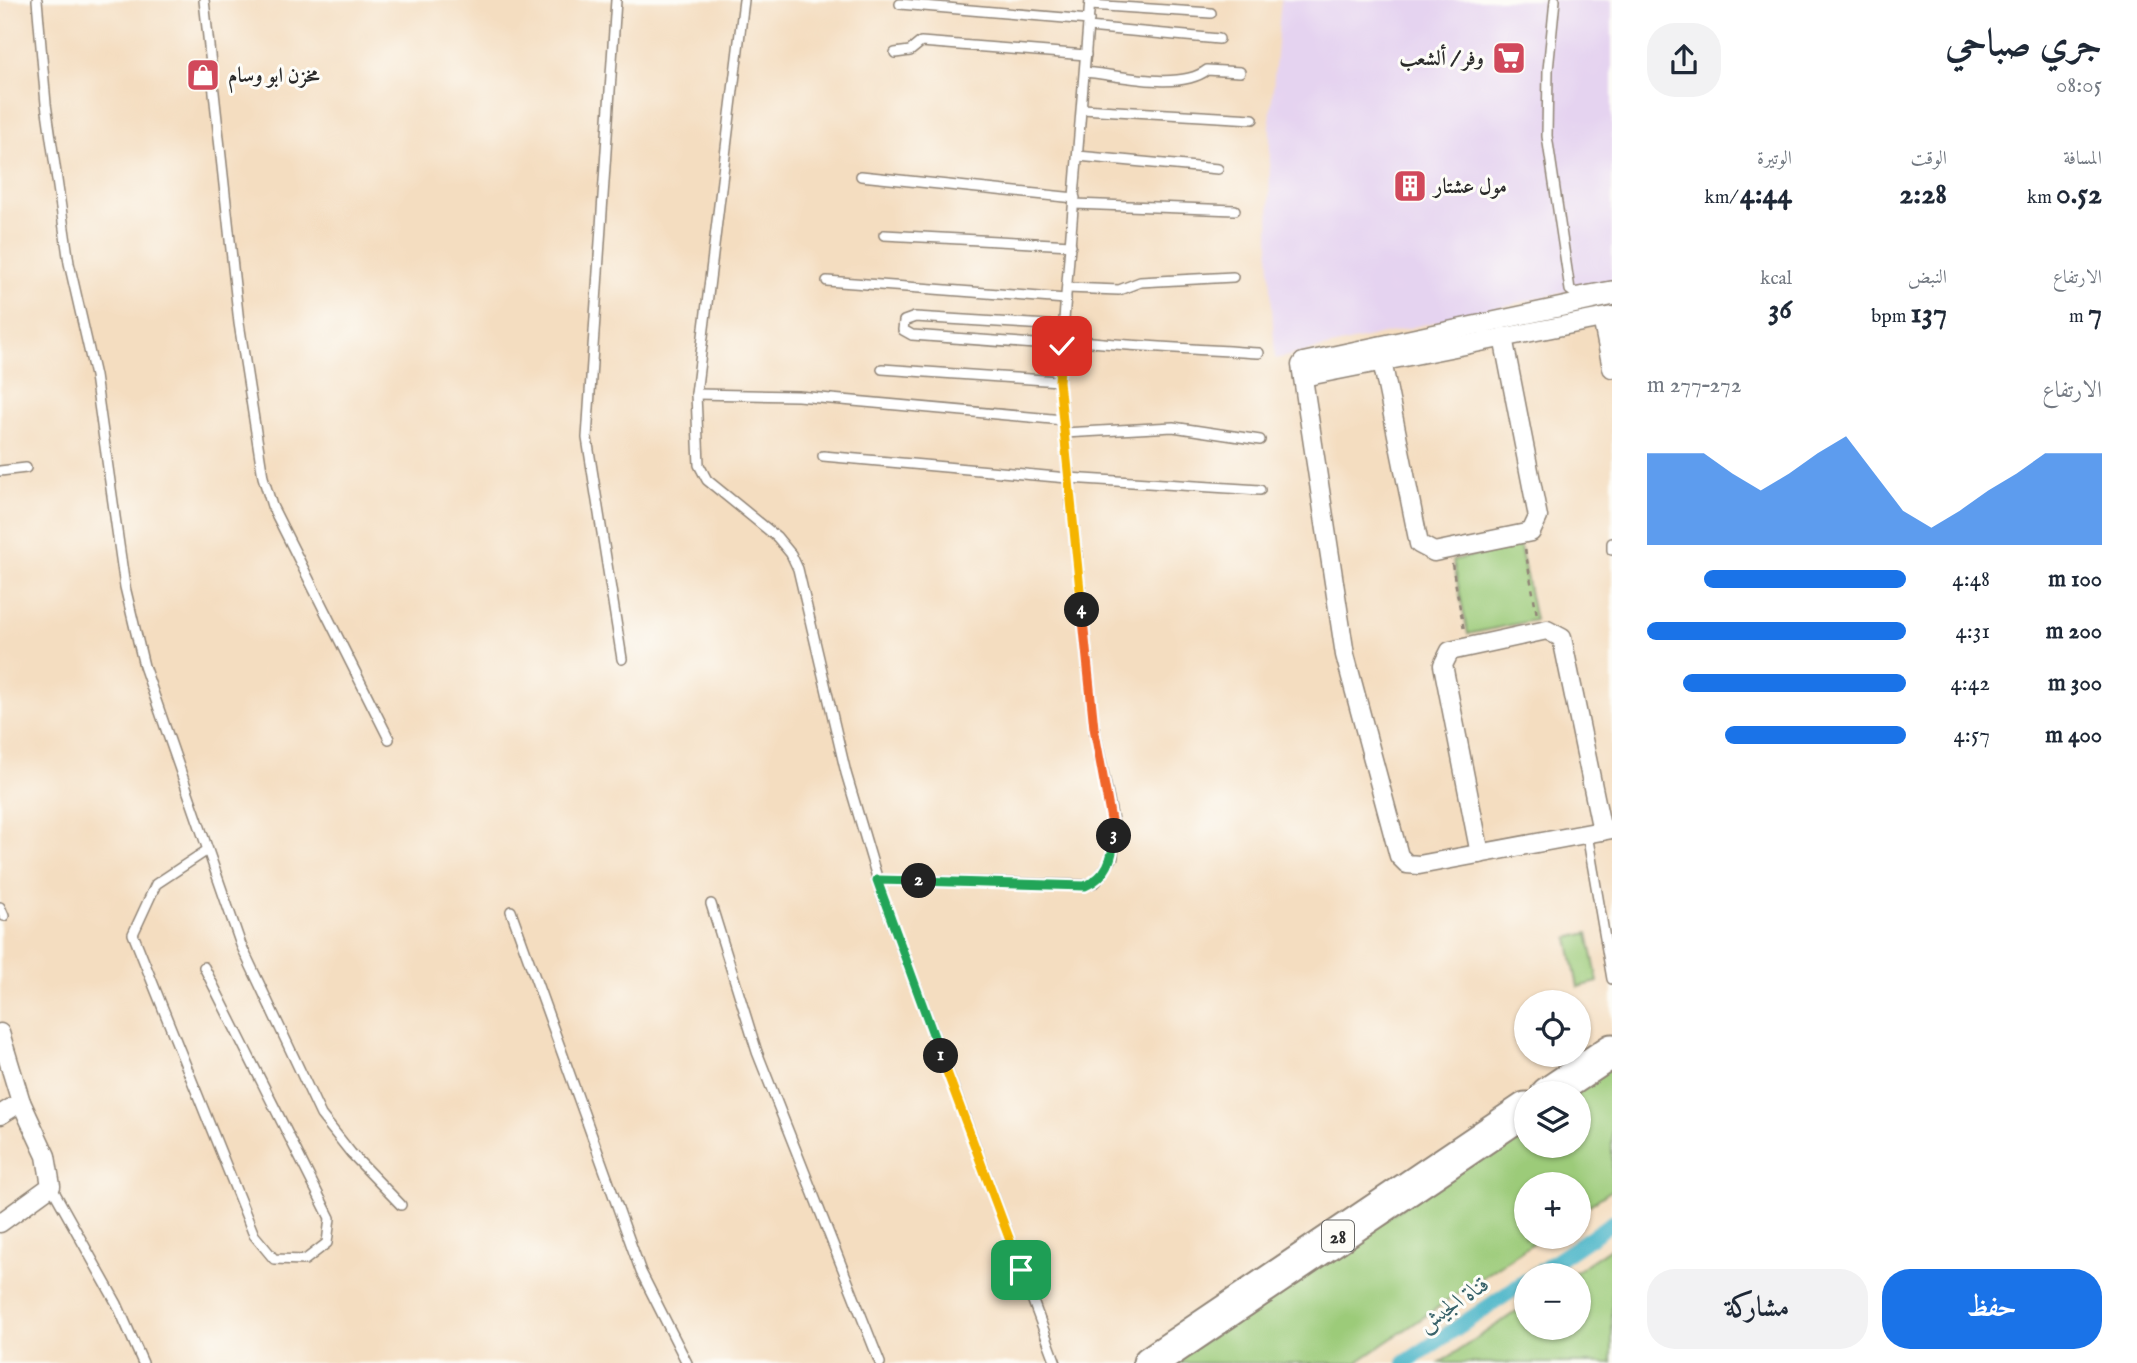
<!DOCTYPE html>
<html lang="ar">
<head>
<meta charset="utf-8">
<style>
  body { margin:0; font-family:"IM FELL English",Amiri,serif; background:#f2f2f3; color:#1f2937; direction:rtl; height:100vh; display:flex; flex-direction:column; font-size:26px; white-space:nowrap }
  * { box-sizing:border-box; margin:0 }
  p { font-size:23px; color:#747a83 }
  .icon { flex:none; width:38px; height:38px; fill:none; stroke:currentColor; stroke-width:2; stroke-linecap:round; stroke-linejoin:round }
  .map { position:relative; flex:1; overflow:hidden; direction:ltr }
  .side { display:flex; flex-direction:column; background:#fff; width:525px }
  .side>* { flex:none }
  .fabs { position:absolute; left:1514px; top:990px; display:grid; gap:14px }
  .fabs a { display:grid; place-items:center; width:77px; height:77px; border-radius:50%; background:#fff; box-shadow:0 2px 5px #0004; font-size:35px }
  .pin { position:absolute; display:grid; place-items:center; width:60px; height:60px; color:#fff; margin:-30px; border-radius:14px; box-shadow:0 4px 10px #0006 }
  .km { position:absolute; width:35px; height:35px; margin:-18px; border-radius:50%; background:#222; color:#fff; font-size:19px; line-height:35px; text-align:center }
  .round { display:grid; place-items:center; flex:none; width:74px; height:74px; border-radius:28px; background:#f2f2f3 }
  .overview { display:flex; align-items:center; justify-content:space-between; height:119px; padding:0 35px }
  h1 { font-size:38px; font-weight:700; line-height:52px }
  .stats { display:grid; grid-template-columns:repeat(3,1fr); gap:10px; height:119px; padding:7px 35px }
  .stats div { display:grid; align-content:center }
  .stats b { font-size:30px; font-weight:700 }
  .stats small { font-size:19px; font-weight:400 }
  .stats p { font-size:19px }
  .chart { height:196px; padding:14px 35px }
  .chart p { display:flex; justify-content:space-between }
  .chart svg { width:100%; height:126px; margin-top:7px; fill:#1a73e8; opacity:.7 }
  .button { display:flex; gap:14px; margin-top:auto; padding:14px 35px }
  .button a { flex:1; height:80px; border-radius:28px; background:#1a73e8; color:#fff; font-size:28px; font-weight:700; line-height:80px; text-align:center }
  .button a+a { background:#f2f2f3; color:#1f2937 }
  ul { padding:0 35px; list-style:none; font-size:23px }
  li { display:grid; grid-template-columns:112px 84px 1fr; align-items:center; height:52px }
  li i { height:18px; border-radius:9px; background:#1a73e8 }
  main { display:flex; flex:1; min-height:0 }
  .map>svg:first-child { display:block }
  .built { fill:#e5d3f0 }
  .green { fill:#9ccb79; stroke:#647b52; stroke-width:2 }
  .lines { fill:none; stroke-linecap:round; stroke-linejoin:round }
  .canal { stroke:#4bb5c8; stroke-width:16 }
  .service-casing { stroke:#908476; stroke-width:12 }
  .minor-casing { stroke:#908476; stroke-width:21 }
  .motorway-casing { stroke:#908476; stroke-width:37 }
  .path { stroke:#908476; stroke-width:2.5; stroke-dasharray:5 5; stroke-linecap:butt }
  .service { stroke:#fff; stroke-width:9 }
  .minor { stroke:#fff; stroke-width:18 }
  .motorway { stroke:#fff; stroke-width:33 }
  .split-1-casing { stroke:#fff; stroke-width:14 }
  .split-2-casing { stroke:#fff; stroke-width:14 }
  .split-3-casing { stroke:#fff; stroke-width:14 }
  .split-4-casing { stroke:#fff; stroke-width:14 }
  .split-5-casing { stroke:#fff; stroke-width:14 }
  .split-1 { stroke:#f5b400; stroke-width:9 }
  .split-2 { stroke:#22a559; stroke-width:9 }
  .split-3 { stroke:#22a559; stroke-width:9 }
  .split-4 { stroke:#f0652b; stroke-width:9 }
  .split-5 { stroke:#f5b400; stroke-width:9 }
  .labels { text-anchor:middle; stroke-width:6; stroke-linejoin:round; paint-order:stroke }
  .shield { fill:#fdfcf7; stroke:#6a6a68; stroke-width:2 }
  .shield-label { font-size:19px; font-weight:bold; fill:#2b2b2b }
  .poi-label { font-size:21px; font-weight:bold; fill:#2b2b2b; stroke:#fdfcf7; text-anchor:start }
  .water-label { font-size:23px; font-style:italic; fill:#38626a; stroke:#fdfcf7 }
</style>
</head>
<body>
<main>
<section class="side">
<div class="overview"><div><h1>جري صباحي</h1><p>08:05</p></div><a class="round"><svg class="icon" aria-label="share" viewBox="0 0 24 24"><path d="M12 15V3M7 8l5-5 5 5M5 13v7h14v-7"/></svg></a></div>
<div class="stats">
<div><p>المسافة</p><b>0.52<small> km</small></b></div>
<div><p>الوقت</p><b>2:28</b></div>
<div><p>الوتيرة</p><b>4:44<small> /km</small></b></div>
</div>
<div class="stats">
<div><p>الارتفاع</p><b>7<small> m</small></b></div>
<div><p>النبض</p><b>137<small> bpm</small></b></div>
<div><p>kcal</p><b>36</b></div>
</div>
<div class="chart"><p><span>الارتفاع</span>272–277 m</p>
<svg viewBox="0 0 160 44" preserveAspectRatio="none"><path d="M0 44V12L10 12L20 12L30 19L40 25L50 19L60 12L70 6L80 19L90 32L100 38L110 32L120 25L130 19L140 12L150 12L160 12V44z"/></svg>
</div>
<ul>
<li><b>100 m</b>4:48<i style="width:78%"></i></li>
<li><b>200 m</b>4:31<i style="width:100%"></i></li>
<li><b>300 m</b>4:42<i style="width:86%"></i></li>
<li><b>400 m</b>4:57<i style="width:70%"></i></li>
</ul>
<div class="button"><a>حفظ</a><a>مشاركة</a></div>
</section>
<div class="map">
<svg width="1612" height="1363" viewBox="0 0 1612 1363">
  <rect width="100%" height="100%" fill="#fdfcf7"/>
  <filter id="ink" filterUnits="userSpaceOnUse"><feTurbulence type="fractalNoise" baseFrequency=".0143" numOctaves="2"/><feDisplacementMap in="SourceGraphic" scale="14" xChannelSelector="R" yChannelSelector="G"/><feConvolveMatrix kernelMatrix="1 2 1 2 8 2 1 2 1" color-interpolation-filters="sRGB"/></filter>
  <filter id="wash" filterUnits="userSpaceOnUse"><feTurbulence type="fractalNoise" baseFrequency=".00686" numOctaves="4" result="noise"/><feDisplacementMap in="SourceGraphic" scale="28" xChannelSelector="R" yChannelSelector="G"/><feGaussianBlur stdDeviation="1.57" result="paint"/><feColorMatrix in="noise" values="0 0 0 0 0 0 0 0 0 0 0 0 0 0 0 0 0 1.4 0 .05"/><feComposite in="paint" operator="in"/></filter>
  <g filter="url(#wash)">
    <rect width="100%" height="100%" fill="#f4ddc0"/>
    <path class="built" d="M 1281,0 L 1612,0 L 1612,281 L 1275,359 L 1269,253 L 1270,122 Z"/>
    <g class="green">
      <path d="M 1520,546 L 1535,620 L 1468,634 L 1453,560 Z"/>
      <path d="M 1588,933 L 1598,982 L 1578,987 L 1568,938 Z"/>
      <path d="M 1612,1066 L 1612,1190 L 1579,1212 L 1578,1185 L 1526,1185 L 1526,1237 L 1542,1237 L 1356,1363 L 1172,1363 L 1526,1124 L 1526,1146 L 1578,1146 L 1578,1094 L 1570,1094 Z"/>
      <path d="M 1612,1247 L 1612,1363 L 1440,1363 L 1526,1305 L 1526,1328 L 1578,1328 L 1578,1276 L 1569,1276 Z"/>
    </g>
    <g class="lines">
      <g class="canal">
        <path d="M 1534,1276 L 1612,1223"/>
        <path d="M 1405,1363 L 1526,1281"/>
      </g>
    </g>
  </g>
  <g filter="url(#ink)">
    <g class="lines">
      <defs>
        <g id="service">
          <path d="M 37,0 L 46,104 L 69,263 L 95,376 L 125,587 L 144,666 L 241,945 L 321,1115 L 351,1153 L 401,1205"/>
          <path d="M 204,0 L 239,323 L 263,477 L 272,506 L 389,739"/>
          <path d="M 616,0 L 587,438 L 622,659"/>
          <path d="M 744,0 L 696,394 L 699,465 L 707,480 L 777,537 L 791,554 L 798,569 L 846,773 L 884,901 L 1056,1363"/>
          <path d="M 1555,0 L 1548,70 L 1547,136 L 1570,290 L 1574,293 L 1612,286"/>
          <path d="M 900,4 L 1089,20"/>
          <path d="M 1090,5 L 1211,13"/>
          <path d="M 1088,27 L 1219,39"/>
          <path d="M 895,53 L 910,51 L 921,42 L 1086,55"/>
          <path d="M 1085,72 C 1118,75 1180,91 1207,70 L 1240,72"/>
          <path d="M 1082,109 L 1253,119"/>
          <path d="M 1078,156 L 1218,169"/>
          <path d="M 861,176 L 1075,198"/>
          <path d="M 1074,204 L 1235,210"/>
          <path d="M 884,235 L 1071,245"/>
          <path d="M 827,281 L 1066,299"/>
          <path d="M 1067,288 L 1119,290 L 1140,282 L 1233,277"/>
          <path d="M 1063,339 C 1128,347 1193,348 1259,353"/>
          <path d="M 1062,346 L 912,335 L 903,330 L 904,321 L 915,317 L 1064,326"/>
          <path d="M 882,369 L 1059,381"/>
          <path d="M 696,394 L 798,396 L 1063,420"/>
          <path d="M 1064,433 L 1173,427 L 1260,440"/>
          <path d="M 823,456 L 1068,478 L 1260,490"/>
          <path d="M 0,471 L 26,468"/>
          <path d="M 1612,543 L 1612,550"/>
          <path d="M 1587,834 L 1612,979"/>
          <path d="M 877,880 L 1085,885 L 1096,882 L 1113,857 L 1114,825 L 1094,728 L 1059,381 L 1090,0"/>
          <path d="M 711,904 L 757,1052 L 880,1363"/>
          <path d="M 0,907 L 4,916"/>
          <path d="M 511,911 L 641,1272 L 687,1363"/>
          <path d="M 204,967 L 330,1218 L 327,1243 L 305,1260 L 274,1259 L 254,1235 L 133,934 L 156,884 L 206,851"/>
          <path d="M 51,1186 L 117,1304 L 143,1363"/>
        </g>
        <g id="minor">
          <path d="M 1612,296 L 1303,362 L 1301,365 L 1345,655 L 1399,856 L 1407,864 L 1419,865 L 1612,829"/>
          <path d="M 1602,318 L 1612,368"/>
          <path d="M 1379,346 L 1419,544 L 1434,552 L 1531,532 L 1538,517 L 1503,337"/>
          <path d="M 1303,377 L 1612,316"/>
          <path d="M 1480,854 L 1443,665 L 1450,651 L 1547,630 L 1562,638 L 1602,831"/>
          <path d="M 0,1033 L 21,1102 L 0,1115"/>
          <path d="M 0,1223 L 51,1186 L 46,1156 L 21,1102"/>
        </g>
        <g id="motorway">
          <path d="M 1548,1094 L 1612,1051"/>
          <path d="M 1150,1363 L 1526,1109"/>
        </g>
      </defs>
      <use href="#service" class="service-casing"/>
      <use href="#minor" class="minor-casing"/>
      <use href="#motorway" class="motorway-casing"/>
      <g class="path">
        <path d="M 1525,549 L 1537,615"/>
        <path d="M 1452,564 L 1464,630"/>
      </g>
      <use href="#service" class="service"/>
      <use href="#minor" class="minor"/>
      <use href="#motorway" class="motorway"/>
    </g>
  </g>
  <g class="lines" filter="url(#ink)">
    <defs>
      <path id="split-1" d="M 941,1056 L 1021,1270"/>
      <path id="split-2" d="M 919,881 L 877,880 L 941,1056"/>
      <path id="split-3" d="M 919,881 L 1085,886 C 1107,877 1113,858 1114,836"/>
      <path id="split-4" d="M 1082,610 L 1094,728 L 1114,836"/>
      <path id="split-5" d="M 1062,346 L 1059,381 L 1082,610"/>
    </defs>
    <use href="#split-1" class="split-1-casing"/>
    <use href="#split-2" class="split-2-casing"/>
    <use href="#split-3" class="split-3-casing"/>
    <use href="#split-4" class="split-4-casing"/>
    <use href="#split-5" class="split-5-casing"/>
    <use href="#split-1" class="split-1"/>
    <use href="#split-2" class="split-2"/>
    <use href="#split-3" class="split-3"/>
    <use href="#split-4" class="split-4"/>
    <use href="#split-5" class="split-5"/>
  </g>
  <defs>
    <symbol id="supermarket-square" viewBox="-11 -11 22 22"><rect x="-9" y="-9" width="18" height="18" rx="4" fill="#d1495b" stroke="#fdfcf7"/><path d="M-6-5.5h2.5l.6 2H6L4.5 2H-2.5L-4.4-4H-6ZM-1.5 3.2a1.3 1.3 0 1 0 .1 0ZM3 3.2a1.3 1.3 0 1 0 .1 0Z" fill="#fff"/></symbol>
    <symbol id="shop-square" viewBox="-11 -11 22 22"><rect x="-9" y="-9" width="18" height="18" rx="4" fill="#d1495b" stroke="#fdfcf7"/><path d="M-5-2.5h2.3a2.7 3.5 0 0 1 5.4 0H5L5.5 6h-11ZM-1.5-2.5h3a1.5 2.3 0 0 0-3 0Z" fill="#fff"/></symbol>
    <symbol id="building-square" viewBox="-11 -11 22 22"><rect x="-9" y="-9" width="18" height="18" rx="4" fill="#d1495b" stroke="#fdfcf7"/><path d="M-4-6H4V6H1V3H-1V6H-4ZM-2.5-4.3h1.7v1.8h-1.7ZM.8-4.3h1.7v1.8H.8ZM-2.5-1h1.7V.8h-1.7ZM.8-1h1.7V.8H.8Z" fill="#fff"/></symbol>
  </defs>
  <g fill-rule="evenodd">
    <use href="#supermarket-square" x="1490" y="39" width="38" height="38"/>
    <use href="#shop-square" x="184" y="56" width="38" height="38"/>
    <use href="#building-square" x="1391" y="167" width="38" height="38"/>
  </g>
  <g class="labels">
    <rect class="shield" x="1322" y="1220.5" width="32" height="31" rx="5"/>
    <g class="shield-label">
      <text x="1338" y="1243">28</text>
    </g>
    <g class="poi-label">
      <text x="1484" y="65" text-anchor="end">وفر / ألشعب</text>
      <text x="228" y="82">مخزن ابو وسام</text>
      <text x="1434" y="193">مول عشتار</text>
    </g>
    <g class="water-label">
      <text transform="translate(1453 1303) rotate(-34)" y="8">قناة الجيش</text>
    </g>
  </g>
</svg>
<div class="fabs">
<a><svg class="icon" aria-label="locate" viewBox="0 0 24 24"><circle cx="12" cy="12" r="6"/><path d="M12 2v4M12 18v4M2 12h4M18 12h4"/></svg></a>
<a><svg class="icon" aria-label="layers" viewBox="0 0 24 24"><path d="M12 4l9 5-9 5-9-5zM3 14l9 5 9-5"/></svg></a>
<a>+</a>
<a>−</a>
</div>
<div class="pin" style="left:1021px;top:1270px;background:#1e9e55"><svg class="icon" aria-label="arrive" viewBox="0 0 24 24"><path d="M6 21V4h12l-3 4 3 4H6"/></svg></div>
<div class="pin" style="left:1062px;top:346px;background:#d93025"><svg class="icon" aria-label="check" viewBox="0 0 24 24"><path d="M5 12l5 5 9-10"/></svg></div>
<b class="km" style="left:941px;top:1056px">1</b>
<b class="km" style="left:919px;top:881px">2</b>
<b class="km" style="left:1114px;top:836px">3</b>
<b class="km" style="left:1082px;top:610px">4</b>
</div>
</main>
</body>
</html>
